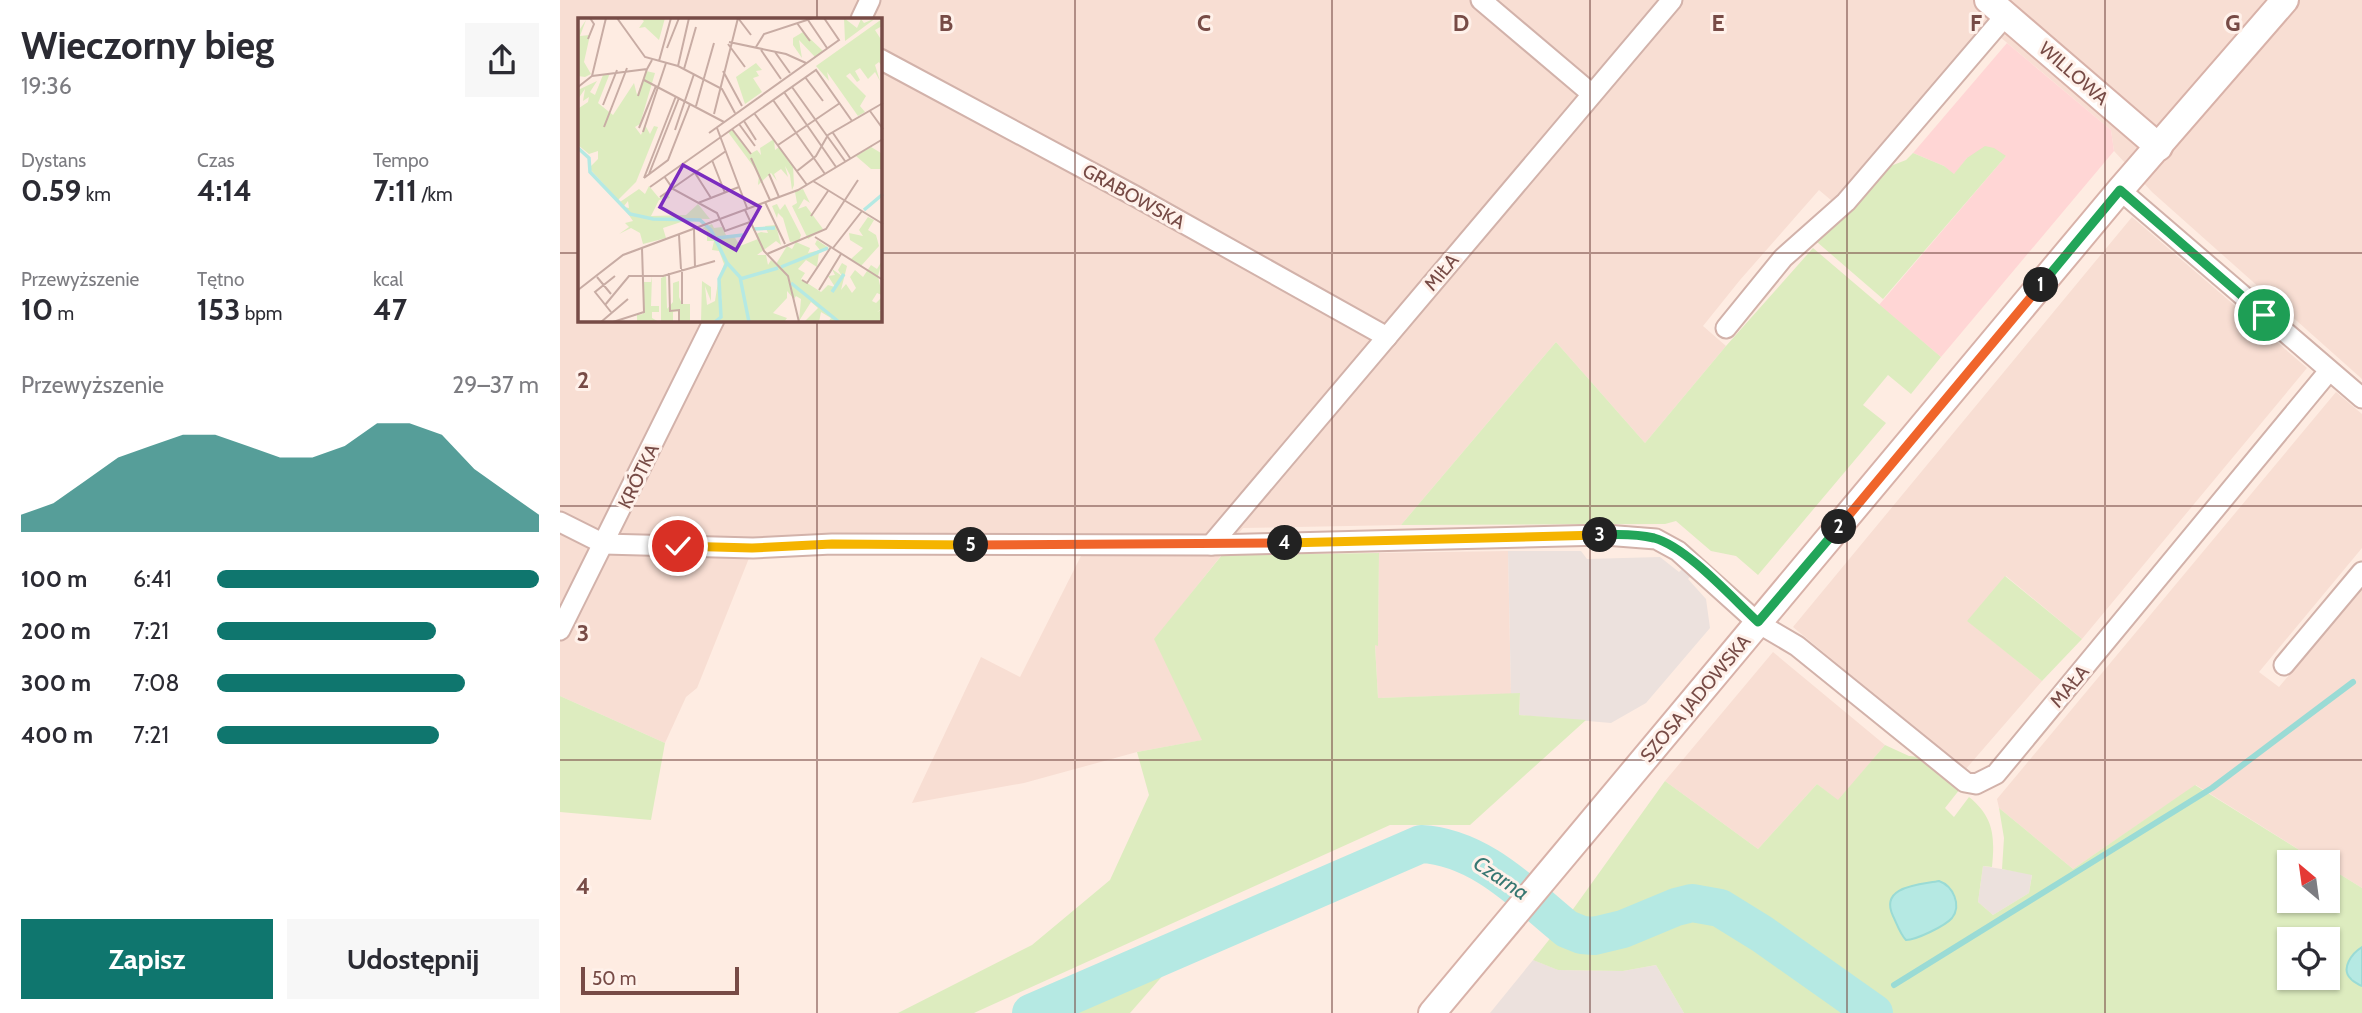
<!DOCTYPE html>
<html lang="pl">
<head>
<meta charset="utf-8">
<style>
  body { margin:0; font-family:Cabin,sans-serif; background:#f7f7f7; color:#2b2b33; height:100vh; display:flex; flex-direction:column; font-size:26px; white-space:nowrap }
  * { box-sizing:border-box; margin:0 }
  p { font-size:23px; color:#7c7c81 }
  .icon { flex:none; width:38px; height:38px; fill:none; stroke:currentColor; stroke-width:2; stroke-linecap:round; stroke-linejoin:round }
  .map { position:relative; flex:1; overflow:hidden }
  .panel { display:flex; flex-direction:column; background:#fff; width:560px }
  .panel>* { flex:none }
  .needle { width:46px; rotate:331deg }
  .tools { position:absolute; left:1717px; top:850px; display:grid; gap:14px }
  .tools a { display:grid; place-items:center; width:63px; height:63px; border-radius:0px; background:#fff; box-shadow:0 2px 5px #0004; font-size:35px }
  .scale { position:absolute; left:21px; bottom:18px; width:158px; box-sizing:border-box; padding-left:7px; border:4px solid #774b46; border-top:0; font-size:19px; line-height:24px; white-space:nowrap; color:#774b46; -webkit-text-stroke:5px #fff1ea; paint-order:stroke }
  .pin { position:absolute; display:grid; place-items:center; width:60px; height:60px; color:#fff; margin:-30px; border:4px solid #fff; border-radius:50%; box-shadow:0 2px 7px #0007 }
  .km { position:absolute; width:35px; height:35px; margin:-18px; border-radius:50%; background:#222; color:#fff; font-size:19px; line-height:35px; text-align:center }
  .round { display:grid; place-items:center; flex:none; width:74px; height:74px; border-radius:0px; background:#f7f7f7 }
  .summary { display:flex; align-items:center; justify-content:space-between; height:119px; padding:0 21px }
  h1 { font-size:38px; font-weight:700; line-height:52px }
  .stats { display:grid; grid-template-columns:repeat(3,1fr); gap:10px; height:119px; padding:7px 21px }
  .stats div { display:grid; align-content:center }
  .stats b { font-size:30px; font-weight:700 }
  .stats small { font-size:19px; font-weight:400 }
  .stats p { font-size:19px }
  .chart { height:196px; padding:14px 21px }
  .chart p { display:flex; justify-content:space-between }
  .chart svg { width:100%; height:126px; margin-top:7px; fill:#0f766e; opacity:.7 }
  .cta { display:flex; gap:14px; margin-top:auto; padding:14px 21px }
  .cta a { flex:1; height:80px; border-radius:0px; background:#0f766e; color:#fff; font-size:28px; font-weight:700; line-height:80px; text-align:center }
  .cta a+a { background:#f7f7f7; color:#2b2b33 }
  ul { padding:0 21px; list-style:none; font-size:23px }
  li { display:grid; grid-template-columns:112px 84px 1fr; align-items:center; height:52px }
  li i { height:18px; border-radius:9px; background:#0f766e }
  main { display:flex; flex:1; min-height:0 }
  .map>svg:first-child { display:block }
  .residential { fill:#f8ded3; fill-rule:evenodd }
  .commercial { fill:#ffd6d5 }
  .industrial { fill:#ece1dd }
  .green { fill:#ddecbf; fill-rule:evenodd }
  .water { fill:#b5e9e3; stroke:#9adbd5; stroke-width:2 }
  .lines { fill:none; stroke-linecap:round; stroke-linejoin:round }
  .stream { stroke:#9adbd5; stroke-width:6 }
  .river { stroke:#b5e9e3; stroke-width:38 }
  .street-casing { stroke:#d2b2aa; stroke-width:23 }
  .secondary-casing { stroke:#d8b2a9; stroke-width:30 }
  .street { stroke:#fff; stroke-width:19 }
  .secondary { stroke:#fff; stroke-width:26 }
  .split-1-casing { stroke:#fff; stroke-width:14 }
  .split-2-casing { stroke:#fff; stroke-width:14 }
  .split-3-casing { stroke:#fff; stroke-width:14 }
  .split-4-casing { stroke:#fff; stroke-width:14 }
  .split-5-casing { stroke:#fff; stroke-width:14 }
  .split-6-casing { stroke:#fff; stroke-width:14 }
  .split-1 { stroke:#22a559; stroke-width:9 }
  .split-2 { stroke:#f0652b; stroke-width:9 }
  .split-3 { stroke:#22a559; stroke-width:9 }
  .split-4 { stroke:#f5b400; stroke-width:9 }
  .split-5 { stroke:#f0652b; stroke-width:9 }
  .split-6 { stroke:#f5b400; stroke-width:9 }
  .grid { fill:none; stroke:#774b46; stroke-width:2; stroke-opacity:0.55 }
  .labels { text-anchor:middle; stroke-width:6; stroke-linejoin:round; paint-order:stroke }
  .street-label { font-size:19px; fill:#774b46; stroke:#fff1ea }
  .water-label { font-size:21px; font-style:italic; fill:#367771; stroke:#fff1ea }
  .inset-river { fill:none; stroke:#b5e9e3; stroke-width:3.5 }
  .inset-road { fill:none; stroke:#c8aca4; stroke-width:2 }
  .view { fill:#7b2cbf; fill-opacity:0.15; stroke:#7b2cbf; stroke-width:3.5 }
  .inset-edge { fill:none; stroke:#774b46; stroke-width:3.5 }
  .grid-label { font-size:23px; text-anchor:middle; font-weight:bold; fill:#774b46; stroke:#fff1ea; stroke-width:6; stroke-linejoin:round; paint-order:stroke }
</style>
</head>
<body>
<main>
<section class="panel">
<div class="summary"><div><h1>Wieczorny bieg</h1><p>19:36</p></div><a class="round"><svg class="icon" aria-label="share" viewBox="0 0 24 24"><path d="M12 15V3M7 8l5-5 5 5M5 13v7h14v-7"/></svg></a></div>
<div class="stats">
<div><p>Dystans</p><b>0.59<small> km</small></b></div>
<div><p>Czas</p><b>4:14</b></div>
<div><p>Tempo</p><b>7:11<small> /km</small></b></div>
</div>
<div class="stats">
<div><p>Przewyższenie</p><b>10<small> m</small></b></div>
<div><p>Tętno</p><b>153<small> bpm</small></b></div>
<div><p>kcal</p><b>47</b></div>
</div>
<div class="chart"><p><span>Przewyższenie</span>29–37 m</p>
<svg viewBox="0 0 160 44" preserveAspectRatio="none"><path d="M0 44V38L10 34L20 26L30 18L40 14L50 10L60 10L70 14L80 18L90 18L100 14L110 6L120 6L130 10L140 22L150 30L160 38V44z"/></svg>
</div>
<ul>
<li><b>100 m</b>6:41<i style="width:100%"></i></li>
<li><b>200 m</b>7:21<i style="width:68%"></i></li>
<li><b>300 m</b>7:08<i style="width:77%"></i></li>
<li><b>400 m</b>7:21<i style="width:69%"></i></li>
</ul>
<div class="cta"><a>Zapisz</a><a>Udostępnij</a></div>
</section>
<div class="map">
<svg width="1802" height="1013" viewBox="0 0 1802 1013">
  <rect width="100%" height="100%" fill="#feece2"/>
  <g class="residential">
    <path d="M 0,0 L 1802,0 L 1802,379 L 1592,192 L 1554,151 L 1551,130 L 1427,26 L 1317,154 L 1272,201 L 1259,190 L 1180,280 L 1143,326 L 1166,346 L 1085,443 L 996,342 L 841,525 L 683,528 L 595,639 L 643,740 L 577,752 L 464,783 L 352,803 L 421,657 L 460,677 L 526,546 L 193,548 L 137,688 L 126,697 L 105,743 L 0,696 ZM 19,19 L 320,19 L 320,320 L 19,320 Z"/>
    <path d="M 1572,217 L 1747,368 L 1522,639 L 1446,576 L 1408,621 L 1482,681 L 1405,770 L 1233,627 Z"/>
    <path d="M 1776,392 L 1802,414 L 1802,548 L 1699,672 L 1719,687 L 1802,588 L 1802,888 L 1768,867 L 1768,863 L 1760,863 L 1636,785 L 1513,869 L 1439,808 L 1437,799 Z"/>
    <path d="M 948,551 L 951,694 L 818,698 L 815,644 L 818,645 L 819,553 Z"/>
    <path d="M 1213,652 L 1325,745 L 1278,801 L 1257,784 L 1198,849 L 1105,781 Z"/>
  </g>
  <path class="commercial" d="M 1447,43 L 1551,130 L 1554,151 L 1381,357 L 1319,305 L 1446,156 L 1407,158 L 1394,175 L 1384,166 L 1353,153 Z"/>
  <g class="industrial">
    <path d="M 948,551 L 1021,551 L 1027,559 L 1100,557 L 1119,572 L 1123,568 L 1132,575 L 1128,579 L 1146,599 L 1150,628 L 1086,703 L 1051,723 L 959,715 L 960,693 L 951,694 Z"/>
    <path d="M 1423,866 L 1472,874 L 1469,893 L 1433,915 L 1418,902 Z"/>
    <path d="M 973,960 L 998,970 L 1063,971 L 1096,965 L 1124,1013 L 930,1013 Z"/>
  </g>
  <g class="green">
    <path d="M 1425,146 L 1434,148 L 1446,156 L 1323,299 L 1257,242 L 1318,171 L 1346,160 L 1353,153 L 1384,166 L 1394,174 L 1407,158 Z"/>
    <path d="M 1253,248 L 1381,357 L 1351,394 L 1328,375 L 1303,405 L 1326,423 L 1198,575 L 1176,556 L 1151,551 L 1116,521 L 1105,524 L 841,525 L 996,342 L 1085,443 L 1166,346 Z"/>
    <path d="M 819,553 L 818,646 L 815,645 L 818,698 L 960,693 L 959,715 L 1026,720 L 910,825 L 830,825 L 414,1013 L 338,1013 L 472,945 L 550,880 L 589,795 L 577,752 L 642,740 L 594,639 L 662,555 Z"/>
    <path d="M 1445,576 L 1522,639 L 1482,681 L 1407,621 Z"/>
    <path d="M 0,696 L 105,743 L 91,820 L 0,812 Z"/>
    <path d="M 1325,745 L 1349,756 L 1360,757 L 1400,789 L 1385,808 L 1394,817 L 1409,797 C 1434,817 1435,837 1432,867 L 1423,866 L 1418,902 L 1433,915 L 1469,893 L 1472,875 L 1442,869 L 1444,838 L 1439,808 L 1513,869 L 1635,785 L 1760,863 L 1729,863 L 1729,901 L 1768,901 L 1768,867 L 1802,888 L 1802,1013 L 1124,1013 L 1096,965 L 1063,971 L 998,970 L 973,960 L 1011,912 L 1105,781 L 1198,849 L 1257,784 L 1278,800 ZM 1396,903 L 1394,915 L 1390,920 L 1352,940 ZM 1729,940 L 1768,940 L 1768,978 L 1729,978 Z"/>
    <path d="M 619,957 L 570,1013 L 496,1013 Z"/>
  </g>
  <g class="water">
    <path d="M 1379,881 C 1393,886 1402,905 1392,918 C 1385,926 1356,940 1346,940 C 1340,934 1337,924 1333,916 C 1319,886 1359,885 1379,881 Z"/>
    <path d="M 1802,947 L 1802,986 C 1801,986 1791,980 1791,979 C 1780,969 1792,953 1802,947 Z"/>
  </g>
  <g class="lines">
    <g class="stream">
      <path d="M 1334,985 L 1652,788 L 1793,682"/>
      <path d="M 1303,1005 L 1316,997"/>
    </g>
    <path class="river" d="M 471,1013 L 861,844 C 920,847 964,894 1007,929 L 1022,935 L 1034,936 L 1063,929 L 1116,907 L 1132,903 L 1160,908 L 1202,934 L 1314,1013"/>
    <defs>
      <g id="street">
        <path d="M 921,0 L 1032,94"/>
        <path d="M 301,19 L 310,0"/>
        <path d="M 320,59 L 575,196 L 827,337"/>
        <path d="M 1560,190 L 1802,398"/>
        <path d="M 1166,328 L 1223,258 L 1286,202 L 1446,15"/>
        <path d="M 0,522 L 44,544 L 193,548 L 272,544 L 651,545 L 1045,535 L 1096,539 L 1118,551 L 1198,623 L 1237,646 L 1405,782 L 1416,784 L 1436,774 L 1769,371"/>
        <path d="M 651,545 L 1112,0"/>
        <path d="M 0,630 L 154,320"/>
        <path d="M 1724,665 L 1802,572"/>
      </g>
      <g id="secondary">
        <path d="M 1428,0 L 1599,147"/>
        <path d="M 872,1013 L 1560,190 L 1725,0"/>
      </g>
    </defs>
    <use href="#street" class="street-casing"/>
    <use href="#secondary" class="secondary-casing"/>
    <use href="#street" class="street"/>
    <use href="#secondary" class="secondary"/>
  </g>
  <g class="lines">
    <defs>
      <path id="split-1" d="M 1481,285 L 1560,190 L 1704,315"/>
      <path id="split-2" d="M 1279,527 L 1481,285"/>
      <path id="split-3" d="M 1040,535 C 1057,534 1077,534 1094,538 C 1127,547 1172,598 1198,622 L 1279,527"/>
      <path id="split-4" d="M 725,543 L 1040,535"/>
      <path id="split-5" d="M 411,545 L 725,543"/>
      <path id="split-6" d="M 118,546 L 192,548 L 272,544 L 411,545"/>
    </defs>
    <use href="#split-1" class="split-1-casing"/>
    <use href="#split-2" class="split-2-casing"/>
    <use href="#split-3" class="split-3-casing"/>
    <use href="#split-4" class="split-4-casing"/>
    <use href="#split-5" class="split-5-casing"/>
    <use href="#split-6" class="split-6-casing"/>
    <use href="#split-1" class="split-1"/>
    <use href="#split-2" class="split-2"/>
    <use href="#split-3" class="split-3"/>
    <use href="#split-4" class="split-4"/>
    <use href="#split-5" class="split-5"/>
    <use href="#split-6" class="split-6"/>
  </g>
  <path class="grid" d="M 257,0 L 257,19M 515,0 L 515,1013M 772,0 L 772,1013M 1030,0 L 1030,1013M 1287,0 L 1287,1013M 1545,0 L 1545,1013M 0,253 L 19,253M 320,253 L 1802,253M 257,320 L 257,1013M 0,506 L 1802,506M 0,760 L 1802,760"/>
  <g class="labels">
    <g class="street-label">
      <text transform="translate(1514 73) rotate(41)" y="7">WILLOWA</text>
      <text transform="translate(574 196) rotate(29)" y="7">GRABOWSKA</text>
      <text transform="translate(881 272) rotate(-50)" y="7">MIŁA</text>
      <text transform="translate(78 476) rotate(-64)" y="7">KRÓTKA</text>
      <text transform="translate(1509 686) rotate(-50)" y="7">MAŁA</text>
      <text transform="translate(1135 698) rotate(-50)" y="7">SZOSA JADOWSKA</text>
    </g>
    <g class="water-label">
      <text transform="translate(941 878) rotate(34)" y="7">Czarna</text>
    </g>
  </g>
  <g transform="translate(18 18)">
    <rect width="304" height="304" fill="#feece2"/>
    <path d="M 62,0 L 87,0 L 81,22 L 67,9 L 61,10 L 66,3 ZM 266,0 L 279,10 L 283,1 L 286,5 L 298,0 L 267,23 ZM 304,1 L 304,8 L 297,12 L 304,23 L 304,49 L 301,44 L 297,47 L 302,63 L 297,54 L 290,61 L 282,50 L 277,53 L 282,62 L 279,64 L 272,55 L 268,58 L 288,78 L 282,88 L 287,94 L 280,98 L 249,54 L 251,63 L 238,48 ZM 8,2 L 2,18 L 12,17 L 6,44 L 13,56 L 7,59 L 0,58 L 0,14 ZM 225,14 L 245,33 L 237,39 L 221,22 L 224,40 L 215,27 L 215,20 ZM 178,45 L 184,52 L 178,53 L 181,58 L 175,60 L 184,74 L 167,86 L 158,59 ZM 68,53 L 77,55 L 62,106 L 57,109 L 63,117 L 67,107 L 72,116 L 76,108 L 80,109 L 58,164 L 40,182 L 11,150 L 20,141 L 20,133 L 11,136 L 0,127 L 0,86 L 1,90 L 10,84 L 11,79 L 5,83 L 7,71 L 0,81 L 0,72 L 19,63 L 12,74 L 17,77 L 25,57 L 32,55 L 20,85 L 35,97 L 56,65 L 59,77 ZM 154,112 L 172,136 L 179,132 L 183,137 L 182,130 L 196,121 L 197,132 L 201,129 L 215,148 L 216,167 L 214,172 L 212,157 L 207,148 L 210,159 L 203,151 L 196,156 L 199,163 L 193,155 L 180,167 L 181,156 L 150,114 ZM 293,129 L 303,135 L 304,130 L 304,151 L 293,151 L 278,138 ZM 71,168 L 81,180 L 89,175 L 92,180 L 81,182 L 73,198 L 108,197 L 120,186 L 132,201 L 74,200 L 53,195 L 46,189 L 51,190 L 50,183 L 46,188 L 42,184 L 61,171 L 67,176 ZM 225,171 L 232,185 L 226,181 L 220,191 L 228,188 L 245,211 L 230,221 L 214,188 L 219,185 L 217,174 ZM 199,186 L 202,192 L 207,186 L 223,217 L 221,223 L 212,224 L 205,200 L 200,195 L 199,200 L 194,188 ZM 48,193 L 74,202 L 109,202 L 85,210 L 88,220 L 65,226 L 62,215 L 53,210 L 41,216 L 51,209 L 47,205 L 55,203 ZM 290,199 L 296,202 L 290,212 L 298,217 L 301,228 L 283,248 L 273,241 L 285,230 L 272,222 L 271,215 L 285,218 L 281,212 ZM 134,206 L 136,210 L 144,209 L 149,219 L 156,218 L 162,228 L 180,221 L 178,216 L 183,214 L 190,215 L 187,208 L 198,207 L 203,227 L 198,223 L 179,237 L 188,237 L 190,247 L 193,242 L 198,246 L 209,228 L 214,231 L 218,224 L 232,230 L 230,235 L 242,232 L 237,226 L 239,222 L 251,230 L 241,234 L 239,249 L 228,242 L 220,251 L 227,255 L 223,261 L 243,274 L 250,267 L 257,269 L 250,258 L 257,257 L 254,251 L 264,258 L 260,252 L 264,245 L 269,248 L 263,272 L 268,266 L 274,275 L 278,270 L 272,259 L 277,252 L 285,259 L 293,247 L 299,251 L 304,243 L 300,258 L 304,277 L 299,275 L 294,283 L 298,285 L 304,279 L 304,291 L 299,294 L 304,292 L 304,304 L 250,304 L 253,300 L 243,294 L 241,304 L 226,304 L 240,290 L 233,284 L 221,303 L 223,281 L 218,278 L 216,281 L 209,273 L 209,280 L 195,295 L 209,300 L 206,304 L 123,304 L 124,263 L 133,269 L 133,283 L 127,268 L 129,287 L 137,283 L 140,264 L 144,284 L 141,260 L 146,246 L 141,233 L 134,232 L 136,223 L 129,223 L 129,213 L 124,210 ZM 74,258 L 73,288 L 81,288 L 81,294 L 74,294 L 74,300 L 81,304 L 59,304 L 59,297 L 65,296 L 66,264 L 73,264 ZM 88,258 L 89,291 L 95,284 L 95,265 L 101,263 L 101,279 L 104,286 L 112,286 L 112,304 L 101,304 L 101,293 L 95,294 L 95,304 L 83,303 L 83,260 Z" fill="#ddecbf"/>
    <path class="inset-river" d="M 0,130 L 11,140 L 12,154 L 52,196 L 75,201 L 122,202 L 133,212 L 149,245 L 162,259 L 171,304M 286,192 L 305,176M 175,211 L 197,210M 139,220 L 165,217M 203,249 L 250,230M 162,261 L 200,250M 213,265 L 261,304M 254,274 L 266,256M 137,304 L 143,299 L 141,261 L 149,245"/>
    <path class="inset-road" d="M 39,0 L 67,39 L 100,48 L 144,71 L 157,95M 160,0 L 173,17M 230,2 L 249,30M 219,5 L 232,23M 10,21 L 16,6 L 12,0M 151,24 L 208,36 L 228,45M 150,26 L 167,49M 178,29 L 186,16 L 235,0M 89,30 L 101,0M 183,32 L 203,61M 197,34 L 212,55M 81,43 L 93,0M 100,48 L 111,0M 106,51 L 118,9M 145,53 L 164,88M 14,58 L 69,51 L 74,42M 227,59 L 245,83M 66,62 L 146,104M 0,69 L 14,58 L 28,0M 214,69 L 267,143M 206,74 L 258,149M 60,78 L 69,51M 195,82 L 247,156M 25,87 L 39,52M 118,88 L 136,25M 292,93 L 305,111M 176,95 L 229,167M 136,96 L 160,0M 166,103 L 178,122M 161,106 L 177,128M 26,109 L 49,50M 61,110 L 78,68M 139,110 L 169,190M 154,111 L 173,136M 97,112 L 116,56M 65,114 L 88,45M 131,115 L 261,22 L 246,0M 255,115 L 272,140M 200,127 L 262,85M 173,140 L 192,182M 134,142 L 147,175M 219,153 L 238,138 L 250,117 L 305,85M 117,155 L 133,180M 71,156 L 101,80M 191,156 L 201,179M 86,158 L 95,171 L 139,195 L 147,213 L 172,204M 66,160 L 90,142 L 112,86M 66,160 L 98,78M 235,163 L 305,206M 72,169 L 238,52 L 274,103M 82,179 L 148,133M 187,184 L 207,226M 120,185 L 161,169M 167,192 L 186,233 L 210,258 L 221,304M 233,198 L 250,173M 116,211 L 117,250M 101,217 L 103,251M 237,219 L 305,262M 255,230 L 284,193M 189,236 L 248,211 L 280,162M 104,251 L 104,286M 91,255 L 92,293 L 101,292 L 101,304M 19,259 L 33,276M 224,262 L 229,265 L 253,229M 0,272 L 45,237 L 220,172 L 305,121M 241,272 L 263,236M 27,287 L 51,258 L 85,258 L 137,243M 33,294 L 17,274 L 37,258M 23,304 L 50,281M 35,304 L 66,294 L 64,230"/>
    <path class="view" d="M 105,147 L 182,189 L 158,232 L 82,189 Z"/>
    <rect width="304" height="304" class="inset-edge"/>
  </g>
  <g class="grid-label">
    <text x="386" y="31">B</text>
    <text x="644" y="31">C</text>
    <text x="901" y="31">D</text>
    <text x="1158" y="31">E</text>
    <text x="1416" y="31">F</text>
    <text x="1673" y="31">G</text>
    <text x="23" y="388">2</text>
    <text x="23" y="641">3</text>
    <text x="23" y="894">4</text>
  </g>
</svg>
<div class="tools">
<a><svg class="needle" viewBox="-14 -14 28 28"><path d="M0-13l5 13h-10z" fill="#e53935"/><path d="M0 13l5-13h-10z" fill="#7c7c81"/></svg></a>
<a><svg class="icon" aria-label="locate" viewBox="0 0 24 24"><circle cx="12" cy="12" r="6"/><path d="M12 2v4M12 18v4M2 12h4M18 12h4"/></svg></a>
</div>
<div class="scale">50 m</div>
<div class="pin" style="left:1704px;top:315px;background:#1e9e55"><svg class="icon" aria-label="arrive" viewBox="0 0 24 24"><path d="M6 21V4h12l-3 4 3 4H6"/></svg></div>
<div class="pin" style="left:118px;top:546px;background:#d93025"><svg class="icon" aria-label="check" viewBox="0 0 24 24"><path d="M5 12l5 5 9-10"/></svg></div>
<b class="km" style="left:1481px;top:285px">1</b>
<b class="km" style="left:1279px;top:527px">2</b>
<b class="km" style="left:1040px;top:535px">3</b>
<b class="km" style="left:725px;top:543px">4</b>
<b class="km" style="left:411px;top:545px">5</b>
</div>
</main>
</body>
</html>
